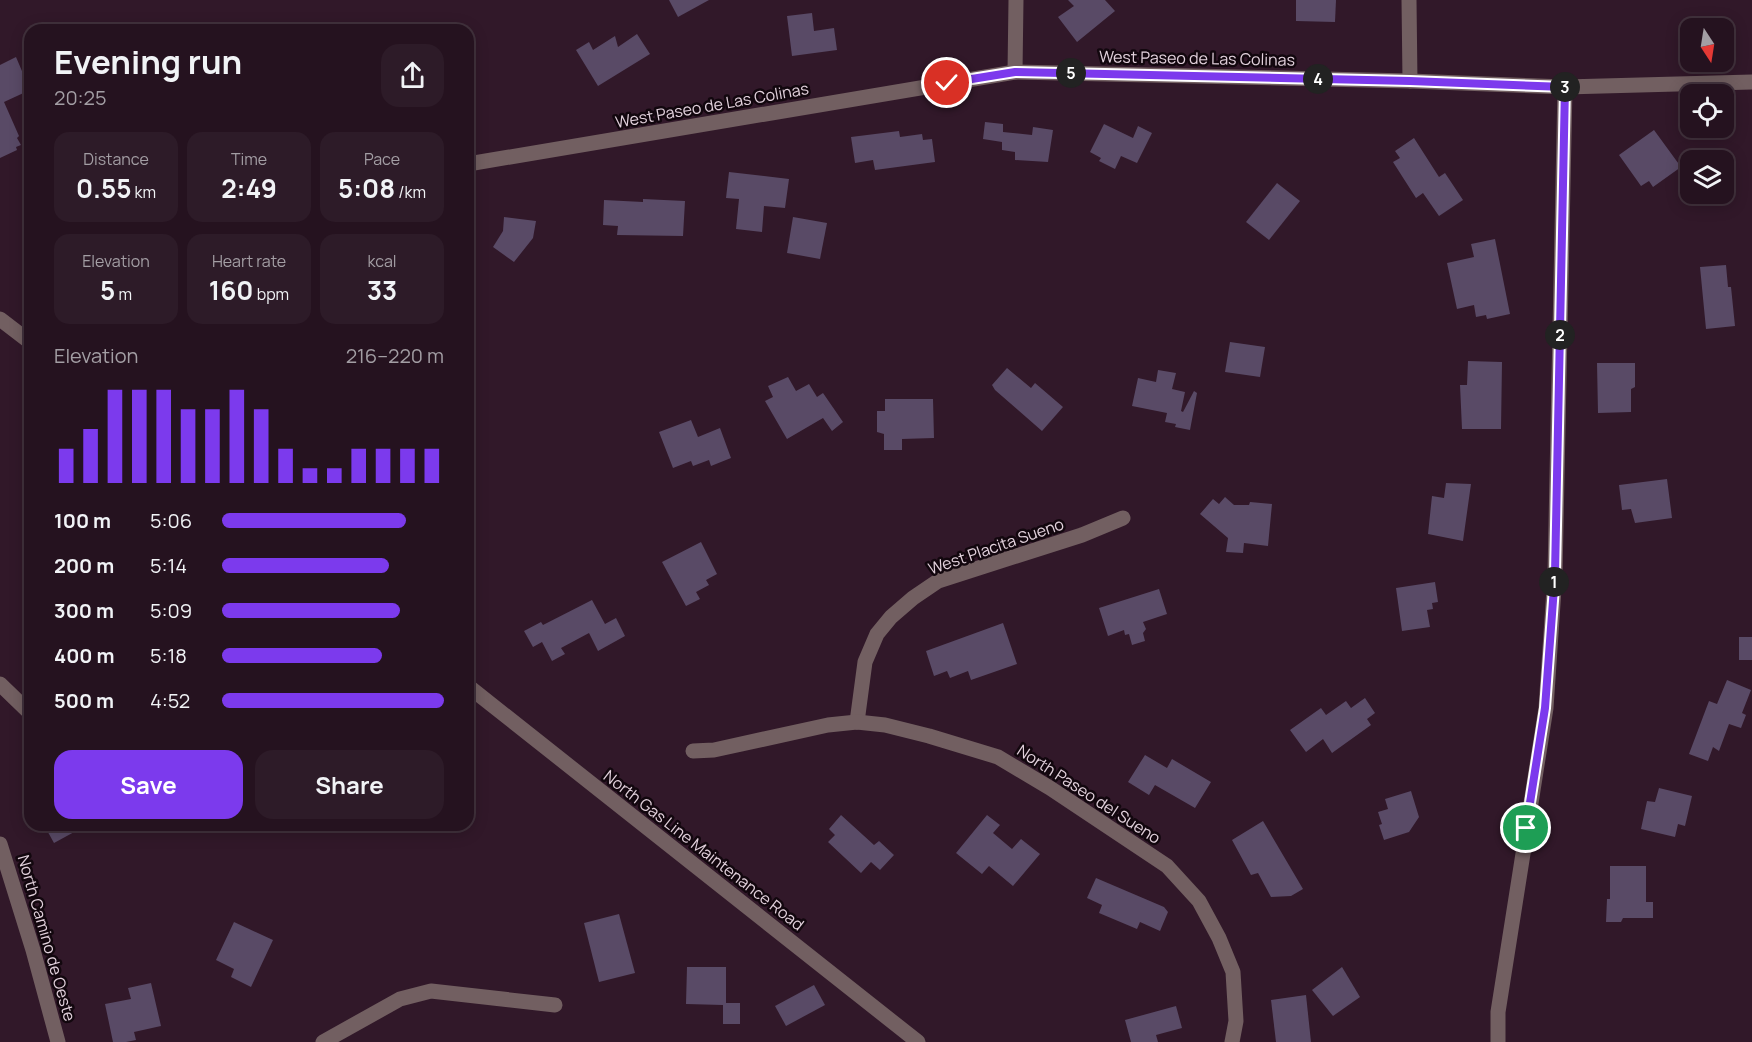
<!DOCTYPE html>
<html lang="en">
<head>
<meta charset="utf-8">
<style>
  body { margin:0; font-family:Manrope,sans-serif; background:#2d1b28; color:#f1f3f6; height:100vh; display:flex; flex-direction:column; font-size:22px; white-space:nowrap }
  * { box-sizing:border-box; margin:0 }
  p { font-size:20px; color:#a39ea4 }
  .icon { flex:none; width:33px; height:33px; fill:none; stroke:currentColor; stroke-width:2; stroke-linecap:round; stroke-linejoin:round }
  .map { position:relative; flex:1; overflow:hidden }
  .side { position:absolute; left:24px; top:24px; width:450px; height:807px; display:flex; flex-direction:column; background:#25121f; border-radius:18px; box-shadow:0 3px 15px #0003,0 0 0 2px #42323d }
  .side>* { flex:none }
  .needle { width:39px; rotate:168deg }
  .buttons { position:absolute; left:1680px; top:18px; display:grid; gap:12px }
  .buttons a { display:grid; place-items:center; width:54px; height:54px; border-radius:12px; background:#25121f; box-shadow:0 3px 15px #0003,0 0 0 2px #42323d; font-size:30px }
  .pin { position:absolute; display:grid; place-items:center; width:51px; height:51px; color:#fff; margin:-26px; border:3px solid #fff; border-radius:50%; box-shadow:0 2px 6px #0007 }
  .km { position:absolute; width:30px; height:30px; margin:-15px; border-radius:50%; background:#222; color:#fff; font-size:16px; line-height:30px; text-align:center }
  .round { display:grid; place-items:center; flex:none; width:63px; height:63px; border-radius:18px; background:#2d1b28 }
  .overview { display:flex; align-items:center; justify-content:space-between; height:102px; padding:0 30px }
  h1 { font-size:33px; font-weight:700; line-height:45px }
  .metrics { display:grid; grid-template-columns:repeat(3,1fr); gap:9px; height:102px; padding:6px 30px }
  .metrics div { display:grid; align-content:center; border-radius:15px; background:#2d1b28; text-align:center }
  .metrics b { font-size:26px; font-weight:700 }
  .metrics small { font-size:16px; font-weight:400 }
  .metrics p { font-size:16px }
  .chart { height:168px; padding:12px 30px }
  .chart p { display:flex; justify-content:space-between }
  .chart svg { width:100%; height:108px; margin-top:6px; stroke:#7c3aed; stroke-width:6 }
  .cta { display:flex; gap:12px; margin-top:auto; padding:12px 30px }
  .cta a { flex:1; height:69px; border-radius:18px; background:#7c3aed; color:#fff; font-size:24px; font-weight:700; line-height:69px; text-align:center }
  .cta a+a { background:#2d1b28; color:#f1f3f6 }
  ul { padding:0 30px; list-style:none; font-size:20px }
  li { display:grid; grid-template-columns:96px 72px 1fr; align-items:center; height:45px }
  li i { height:15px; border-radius:8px; background:#7c3aed }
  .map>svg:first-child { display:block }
  .building { fill:#594a66 }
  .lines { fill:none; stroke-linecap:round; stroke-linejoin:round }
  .minor { stroke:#725f61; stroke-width:15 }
  .route-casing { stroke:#fff; stroke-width:12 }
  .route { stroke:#7c3aed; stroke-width:8 }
  .labels { text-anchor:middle; stroke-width:5; stroke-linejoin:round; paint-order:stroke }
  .street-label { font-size:16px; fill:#e2d1dc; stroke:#12070e }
</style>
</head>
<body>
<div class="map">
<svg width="1752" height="1042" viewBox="0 0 1752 1042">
  <rect width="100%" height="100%" fill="#311829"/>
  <g class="building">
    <path d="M 669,0 L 709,0 L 678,17 Z"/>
    <path d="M 1068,0 L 1105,0 L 1115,11 L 1077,42 L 1058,17 L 1074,6 Z"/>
    <path d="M 1296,0 L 1336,0 L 1335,22 L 1296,21 Z"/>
    <path d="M 812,13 L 814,31 L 834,28 L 837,50 L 792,56 L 787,16 Z"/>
    <path d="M 637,34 L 650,54 L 598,86 L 576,50 L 589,42 L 593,50 L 615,36 L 618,47 Z"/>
    <path d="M 16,57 L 30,90 L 4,102 L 19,136 L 17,138 L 21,145 L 16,147 L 17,150 L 0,158 L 0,65 Z"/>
    <path d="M 985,122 L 1003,124 L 1003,132 L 1032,135 L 1033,127 L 1053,130 L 1048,162 L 1015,160 L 1015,152 L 1002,150 L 1002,140 L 1002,142 L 983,139 Z"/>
    <path d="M 1104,124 L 1133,138 L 1138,126 L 1152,133 L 1137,163 L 1121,156 L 1115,169 L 1099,161 L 1101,158 L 1090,152 Z"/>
    <path d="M 1654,130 L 1681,167 L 1653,187 L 1649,181 L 1641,186 L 1619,155 Z"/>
    <path d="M 899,131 L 900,137 L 922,134 L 923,140 L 932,139 L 935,162 L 875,170 L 873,160 L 855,163 L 851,137 Z"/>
    <path d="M 1414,138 L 1439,177 L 1445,173 L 1463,200 L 1439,216 L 1423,193 L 1416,198 L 1393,162 L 1400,158 L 1395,151 Z"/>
    <path d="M 729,172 L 789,179 L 785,208 L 764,206 L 762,232 L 736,229 L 739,199 L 726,198 Z"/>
    <path d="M 1277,183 L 1300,201 L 1269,240 L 1246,222 Z"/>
    <path d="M 643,199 L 685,201 L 683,236 L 617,235 L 618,226 L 603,225 L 604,200 L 643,202 Z"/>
    <path d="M 504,217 L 536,221 L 533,238 L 514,262 L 493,247 L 503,231 Z"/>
    <path d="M 793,217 L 827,223 L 820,259 L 787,253 Z"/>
    <path d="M 1495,239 L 1510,314 L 1487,319 L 1486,315 L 1476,317 L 1474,305 L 1457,309 L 1447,263 L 1474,257 L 1471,244 Z"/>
    <path d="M 1726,265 L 1728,287 L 1731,287 L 1735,326 L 1706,329 L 1700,267 Z"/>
    <path d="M 1230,342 L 1265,347 L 1260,377 L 1225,372 Z"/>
    <path d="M 1468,361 L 1502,362 L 1501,429 L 1462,429 L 1460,385 L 1467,385 Z"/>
    <path d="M 1597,363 L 1635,363 L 1635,387 L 1631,389 L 1631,412 L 1598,413 Z"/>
    <path d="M 1007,368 L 1031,388 L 1035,383 L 1063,407 L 1042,431 L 995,390 L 992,385 Z"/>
    <path d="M 1158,370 L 1176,373 L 1172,389 L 1185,392 L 1181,411 L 1183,412 L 1194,391 L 1197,393 L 1190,430 L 1175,427 L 1176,424 L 1165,422 L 1167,413 L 1132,406 L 1138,378 L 1156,382 Z"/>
    <path d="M 788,377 L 796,391 L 809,384 L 817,397 L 823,393 L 843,422 L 832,431 L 823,418 L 787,439 L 765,401 L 773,397 L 768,386 Z"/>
    <path d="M 885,399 L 933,399 L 934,438 L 902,439 L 902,450 L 884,450 L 884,434 L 877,432 L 877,411 L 885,411 Z"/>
    <path d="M 691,420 L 698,437 L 720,428 L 731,458 L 711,466 L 709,460 L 693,466 L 691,461 L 673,468 L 659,432 Z"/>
    <path d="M 1667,479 L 1672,518 L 1635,523 L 1631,509 L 1622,510 L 1619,485 Z"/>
    <path d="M 1446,483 L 1471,484 L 1463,541 L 1428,534 L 1432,496 L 1444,498 Z"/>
    <path d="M 1225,497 L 1234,505 L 1249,505 L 1250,502 L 1272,504 L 1268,546 L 1244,543 L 1243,553 L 1226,552 L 1228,538 L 1200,514 L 1213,499 L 1219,504 Z"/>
    <path d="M 701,542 L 717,574 L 706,580 L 709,585 L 696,592 L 700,599 L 686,606 L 662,562 Z"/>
    <path d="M 1435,582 L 1438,602 L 1432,603 L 1433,609 L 1427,610 L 1430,627 L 1402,631 L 1396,588 Z"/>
    <path d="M 1159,589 L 1167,614 L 1143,622 L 1146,629 L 1143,633 L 1145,641 L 1132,645 L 1129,634 L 1125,635 L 1124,630 L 1108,636 L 1099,608 Z"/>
    <path d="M 592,600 L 605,624 L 616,618 L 625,636 L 598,651 L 589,633 L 561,648 L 565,654 L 552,661 L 542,642 L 533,647 L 524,631 L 541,622 L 543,625 Z"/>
    <path d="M 1003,623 L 1017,664 L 971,680 L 968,671 L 950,678 L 947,671 L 934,676 L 926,651 Z"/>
    <rect x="1739" y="637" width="13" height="23"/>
    <path d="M 1727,680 L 1751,690 L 1742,713 L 1746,715 L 1741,728 L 1729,724 L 1719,751 L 1713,747 L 1708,761 L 1689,754 L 1709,701 L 1717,704 Z"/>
    <path d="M 1365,698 L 1375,713 L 1367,719 L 1371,725 L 1332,753 L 1323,739 L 1306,752 L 1290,730 L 1321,708 L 1326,715 L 1346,701 L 1351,708 Z"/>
    <path d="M 1145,755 L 1167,768 L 1172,759 L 1211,782 L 1195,808 L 1155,785 L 1149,795 L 1128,782 Z"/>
    <path d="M 1659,788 L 1692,796 L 1685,826 L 1678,824 L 1675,837 L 1641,829 L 1647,801 L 1655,802 Z"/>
    <path d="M 1411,791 L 1419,817 L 1409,832 L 1384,840 L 1379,825 L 1382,824 L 1378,812 L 1388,809 L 1385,799 Z"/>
    <path d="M 841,815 L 874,845 L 879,841 L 894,855 L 880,870 L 871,862 L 861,873 L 828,842 L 835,835 L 829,829 Z"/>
    <path d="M 987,815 L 1000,825 L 993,833 L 1012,849 L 1021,839 L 1040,854 L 1013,886 L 989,866 L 982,874 L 956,853 Z"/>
    <path d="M 1263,821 L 1303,889 L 1291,896 L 1271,897 L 1258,873 L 1251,875 L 1232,840 Z"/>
    <path d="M 44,825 L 87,825 L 54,843 Z"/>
    <path d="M 1610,866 L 1646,866 L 1646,902 L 1653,902 L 1653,918 L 1623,918 L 1621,922 L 1606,922 L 1607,899 L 1610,899 Z"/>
    <path d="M 1096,878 L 1164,907 L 1168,912 L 1160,931 L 1140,922 L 1137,929 L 1099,913 L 1102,905 L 1087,898 Z"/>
    <path d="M 619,914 L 635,973 L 599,982 L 584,923 Z"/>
    <path d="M 234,922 L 273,940 L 251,987 L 231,977 L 234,969 L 216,960 Z"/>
    <path d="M 687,967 L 726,967 L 726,1003 L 740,1003 L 740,1024 L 723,1024 L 723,1005 L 686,1004 Z"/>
    <path d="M 1342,967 L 1360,997 L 1333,1016 L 1312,990 Z"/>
    <path d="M 151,983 L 161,1026 L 134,1032 L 136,1040 L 126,1042 L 113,1042 L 105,1004 L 131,999 L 128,988 Z"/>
    <path d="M 814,985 L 825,1005 L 786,1026 L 775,1006 Z"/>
    <path d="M 1306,995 L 1311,1042 L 1276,1042 L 1271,1000 Z"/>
    <path d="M 1176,1006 L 1182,1028 L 1156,1035 L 1158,1042 L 1131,1042 L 1125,1020 Z"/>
  </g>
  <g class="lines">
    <g class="minor">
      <path d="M 1409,0 L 1410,81"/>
      <path d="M 1015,72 L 1016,0"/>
      <path d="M 468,164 L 1015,72 L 1410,81 L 1565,87 L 1752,82"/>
      <path d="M 0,319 L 30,342"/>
      <path d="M 0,684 L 30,713"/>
      <path d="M 468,686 L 918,1042"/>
      <path d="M 857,722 L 865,662 L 877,634 L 891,617 L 913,598 L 938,581 L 1082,535 L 1123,518"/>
      <path d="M 693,751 L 714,750 L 828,725 L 857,722 L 885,725 L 929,736 L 998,757 L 1050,788 L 1167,866 L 1199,901 L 1219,938 L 1233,972 L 1236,1021 L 1232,1042"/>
      <path d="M 0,844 L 33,950 L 58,1042"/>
      <path d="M 323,1042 L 400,999 L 431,991 L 555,1005"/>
      <path d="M 1498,1042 L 1498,1012 L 1546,708 L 1555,574 L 1565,87"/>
    </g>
  </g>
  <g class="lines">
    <defs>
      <path id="route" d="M 947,83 L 1015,72 L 1410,81 L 1565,87 L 1555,574 L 1545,708 L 1526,828"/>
    </defs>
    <use href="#route" class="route-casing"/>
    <use href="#route" class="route"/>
  </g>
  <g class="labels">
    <g class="street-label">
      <text transform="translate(1197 58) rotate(1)" y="6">West Paseo de Las Colinas</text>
      <text transform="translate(712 105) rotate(-10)" y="6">West Paseo de Las Colinas</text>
      <text transform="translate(996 546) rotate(-19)" y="6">West Placita Sueno</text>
      <text transform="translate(1089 794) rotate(33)" y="6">North Paseo del Sueno</text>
      <text transform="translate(704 850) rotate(38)" y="6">North Gas Line Maintenance Road</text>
      <text transform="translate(47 938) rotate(74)" y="6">North Camino de Oeste</text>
    </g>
  </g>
</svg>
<div class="buttons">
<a><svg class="needle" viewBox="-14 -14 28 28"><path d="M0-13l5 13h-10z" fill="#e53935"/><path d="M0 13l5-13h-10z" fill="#a39ea4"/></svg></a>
<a><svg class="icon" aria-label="locate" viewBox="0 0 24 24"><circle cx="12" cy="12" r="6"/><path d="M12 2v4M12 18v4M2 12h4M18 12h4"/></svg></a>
<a><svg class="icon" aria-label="layers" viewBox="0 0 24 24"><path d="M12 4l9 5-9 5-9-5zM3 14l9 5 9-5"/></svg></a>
</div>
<div class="pin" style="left:1526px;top:828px;background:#1e9e55"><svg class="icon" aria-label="arrive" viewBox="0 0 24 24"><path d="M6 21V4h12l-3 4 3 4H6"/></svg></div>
<div class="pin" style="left:947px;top:83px;background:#d93025"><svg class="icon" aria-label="check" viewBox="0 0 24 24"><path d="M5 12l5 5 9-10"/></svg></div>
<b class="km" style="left:1554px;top:582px">1</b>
<b class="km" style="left:1560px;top:335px">2</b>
<b class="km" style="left:1565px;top:87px">3</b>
<b class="km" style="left:1318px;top:79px">4</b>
<b class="km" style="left:1071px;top:73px">5</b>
<section class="side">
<div class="overview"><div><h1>Evening run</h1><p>20:25</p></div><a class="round"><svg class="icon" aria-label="share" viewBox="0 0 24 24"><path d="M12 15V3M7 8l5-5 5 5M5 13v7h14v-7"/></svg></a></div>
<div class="metrics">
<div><p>Distance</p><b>0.55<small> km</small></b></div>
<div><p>Time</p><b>2:49</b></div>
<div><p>Pace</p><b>5:08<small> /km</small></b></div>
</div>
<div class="metrics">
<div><p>Elevation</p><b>5<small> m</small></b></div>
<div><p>Heart rate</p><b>160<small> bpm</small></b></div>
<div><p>kcal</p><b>33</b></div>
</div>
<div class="chart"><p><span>Elevation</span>216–220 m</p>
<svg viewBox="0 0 160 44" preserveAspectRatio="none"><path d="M5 44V30M15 44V22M25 44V6M35 44V6M45 44V6M55 44V14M65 44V14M75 44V6M85 44V14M95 44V30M105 44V38M115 44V38M125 44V30M135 44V30M145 44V30M155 44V30"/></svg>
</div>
<ul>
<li><b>100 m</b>5:06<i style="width:83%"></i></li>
<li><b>200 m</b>5:14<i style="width:75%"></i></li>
<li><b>300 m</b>5:09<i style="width:80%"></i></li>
<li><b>400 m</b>5:18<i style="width:72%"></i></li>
<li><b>500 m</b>4:52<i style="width:100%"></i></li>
</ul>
<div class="cta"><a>Save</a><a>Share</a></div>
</section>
</div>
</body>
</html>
